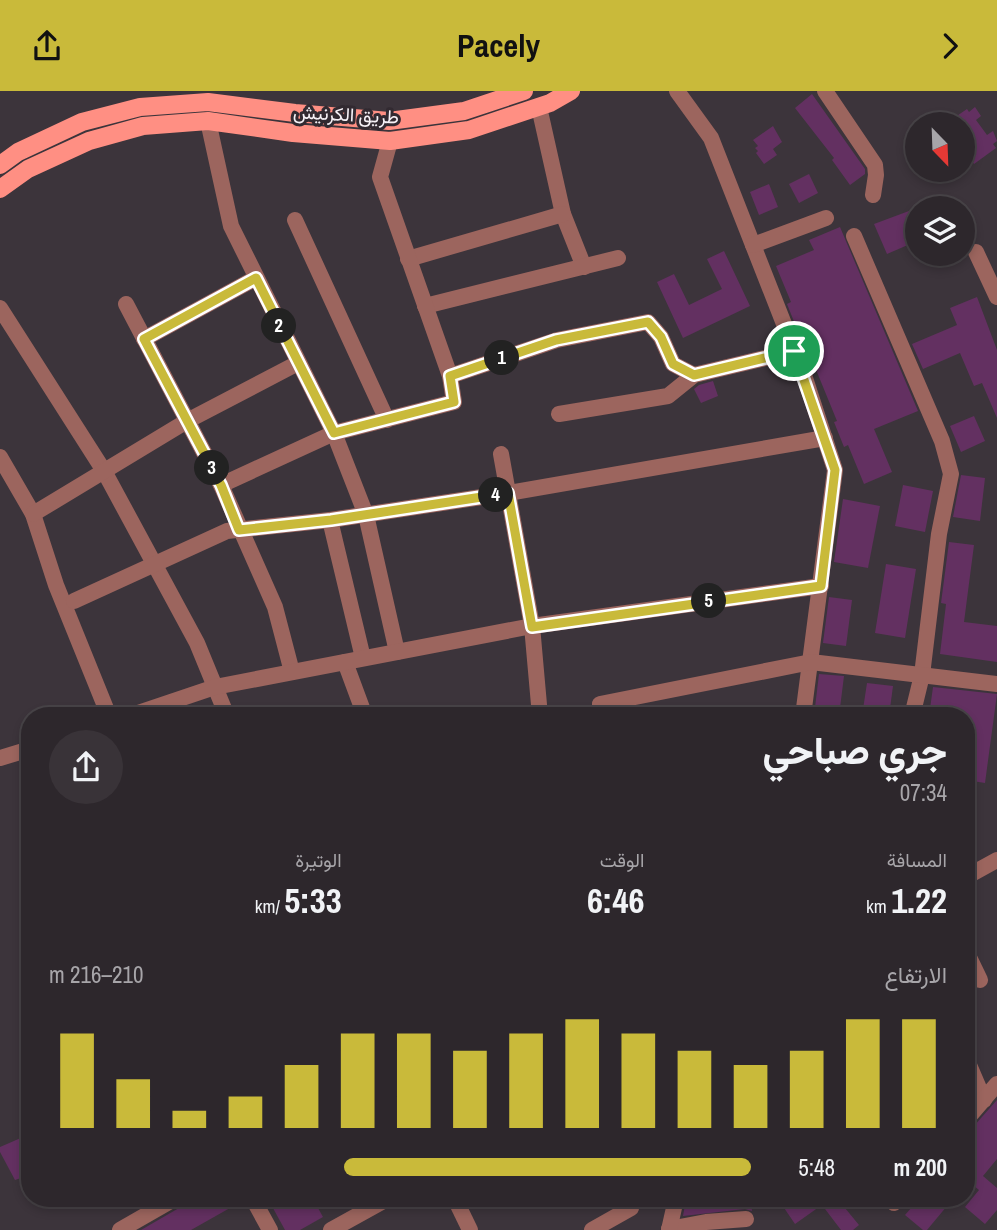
<!DOCTYPE html>
<html lang="ar">
<head>
<meta charset="utf-8">
<style>
  body { margin:0; font-family:"Archivo Narrow",Vazirmatn,sans-serif; background:#393338; color:#f1f3f6; direction:rtl; height:100vh; display:flex; flex-direction:column; font-size:26px; white-space:nowrap }
  * { box-sizing:border-box; margin:0 }
  p { font-size:23px; color:#a7a5a9 }
  .icon { flex:none; width:38px; height:38px; fill:none; stroke:currentColor; stroke-width:2; stroke-linecap:round; stroke-linejoin:round }
  .map { position:relative; flex:1; overflow:hidden; direction:ltr }
  .side { position:absolute; left:21px; top:616px; width:954px; height:500px; display:flex; flex-direction:column; background:#2d272c; border-radius:28px; box-shadow:0 4px 10px #0003,0 0 0 2px #484448; direction:rtl }
  .side>* { flex:none }
  .needle { width:46px; rotate:157deg }
  .tools { position:absolute; left:905px; top:21px; display:grid; gap:14px }
  .tools a { display:grid; place-items:center; width:70px; height:70px; border-radius:50%; background:#2d272c; box-shadow:0 4px 10px #0003,0 0 0 2px #484448; font-size:35px }
  .pin { position:absolute; display:grid; place-items:center; width:60px; height:60px; color:#fff; margin:-30px; border:4px solid #fff; border-radius:50%; box-shadow:0 2px 7px #0007 }
  .km { position:absolute; width:35px; height:35px; margin:-18px; border-radius:50%; background:#222; color:#fff; font-size:19px; line-height:35px; text-align:center }
  .round { display:grid; place-items:center; flex:none; width:74px; height:74px; border-radius:37px; background:#393338 }
  .overview { display:flex; align-items:center; justify-content:space-between; height:119px; padding:0 28px }
  h1 { font-size:38px; font-weight:800; line-height:52px }
  .figures { display:grid; grid-template-columns:repeat(3,1fr); gap:10px; height:119px; padding:7px 28px }
  .figures div { display:grid; align-content:center }
  .figures b { font-size:35px; font-weight:800 }
  .figures small { font-size:19px; font-weight:400 }
  .figures p { font-size:19px }
  .chart { height:196px; padding:14px 28px }
  .chart p { display:flex; justify-content:space-between }
  .chart svg { width:100%; height:126px; margin-top:7px; stroke:#c9ba3a; stroke-width:6 }
  ul { padding:0 28px; list-style:none; font-size:23px }
  li { display:grid; grid-template-columns:112px 84px 1fr; align-items:center; height:52px }
  li i { height:18px; border-radius:9px; background:#c9ba3a }
  header { display:flex; justify-content:space-between; align-items:center; height:91px; padding:0 28px; background:#c9ba3a; color:#111; font-size:32px; font-weight:800 }
  .map>svg:first-child { display:block }
  .building { fill:#633061 }
  .lines { fill:none; stroke-linecap:round; stroke-linejoin:round }
  .minor { stroke:#9c655e; stroke-width:16 }
  .major { stroke:#ff8f83; stroke-width:18 }
  .route-casing { stroke:#fff; stroke-width:14 }
  .route { stroke:#c9ba3a; stroke-width:9 }
  .labels { text-anchor:middle; stroke-width:6; stroke-linejoin:round; paint-order:stroke }
  .street-label { font-size:19px; fill:#f6f1f6; stroke:#322a31 }
</style>
</head>
<body>
<header><svg class="icon" aria-label="forward" viewBox="0 0 24 24"><path d="M9 5l7 7-7 7"/></svg>Pacely<svg class="icon" aria-label="share" viewBox="0 0 24 24"><path d="M12 15V3M7 8l5-5 5 5M5 13v7h14v-7"/></svg></header>
<div class="map">
<svg width="997" height="1139" viewBox="0 0 997 1139">
  <rect width="100%" height="100%" fill="#3c343b"/>
  <g class="building">
    <path d="M 812,3 L 865,78 L 865,83 L 850,94 L 832,69 L 834,67 L 795,17 Z"/>
    <path d="M 975,16 L 981,25 L 976,29 L 987,44 L 993,40 L 997,50 L 993,53 L 996,57 L 974,73 L 970,67 L 967,69 L 962,63 L 962,33 L 945,33 L 967,18 L 969,21 Z"/>
    <path d="M 773,35 L 782,51 L 773,58 L 777,64 L 764,73 L 756,62 L 758,60 L 755,57 L 758,55 L 753,49 Z"/>
    <path d="M 809,83 L 818,102 L 799,112 L 789,93 Z"/>
    <path d="M 769,93 L 778,116 L 759,124 L 750,101 Z"/>
    <path d="M 917,117 L 917,150 L 887,163 L 874,133 Z"/>
    <path d="M 840,136 L 918,320 L 874,338 L 892,381 L 864,393 L 848,354 L 844,356 L 834,331 L 837,330 L 803,247 L 801,248 L 787,213 L 791,211 L 776,175 L 814,159 L 809,149 Z"/>
    <path d="M 724,160 L 750,215 L 683,247 L 657,191 L 674,183 L 689,214 L 722,198 L 707,168 Z"/>
    <path d="M 977,206 L 997,259 L 997,327 L 982,292 L 974,295 L 960,262 L 923,278 L 912,253 L 957,234 L 950,217 Z"/>
    <path d="M 713,290 L 718,305 L 701,312 L 694,298 L 699,294 Z"/>
    <path d="M 974,325 L 985,350 L 961,361 L 950,335 Z"/>
    <path d="M 961,384 L 985,387 L 980,430 L 953,426 Z"/>
    <path d="M 903,394 L 933,400 L 925,441 L 895,435 Z"/>
    <path d="M 843,408 L 880,415 L 868,477 L 834,471 Z"/>
    <path d="M 949,451 L 974,454 L 964,531 L 997,535 L 997,571 L 940,563 L 946,513 L 941,512 Z"/>
    <path d="M 886,473 L 916,478 L 905,547 L 875,542 Z"/>
    <path d="M 829,506 L 852,509 L 846,555 L 823,552 Z"/>
    <path d="M 819,583 L 844,585 L 839,625 L 814,625 Z"/>
    <path d="M 867,592 L 893,595 L 889,625 L 862,625 Z"/>
    <path d="M 933,596 L 997,603 L 985,692 L 966,689 L 966,625 L 929,625 Z"/>
    <path d="M 997,1009 L 997,1068 L 983,1085 L 997,1097 L 997,1119 L 985,1133 L 965,1116 L 979,1099 L 966,1088 L 966,1044 Z"/>
    <path d="M 30,1043 L 30,1084 L 15,1089 L 0,1061 L 0,1056 Z"/>
    <path d="M 184,1108 L 234,1108 L 237,1113 L 191,1139 L 141,1139 L 179,1117 Z"/>
    <path d="M 268,1108 L 313,1108 L 323,1126 L 300,1139 L 285,1139 Z"/>
    <path d="M 686,1108 L 751,1108 L 752,1120 L 745,1118 L 683,1125 Z"/>
    <path d="M 778,1108 L 812,1108 L 819,1116 L 795,1133 Z"/>
    <path d="M 831,1108 L 854,1108 L 845,1117 L 859,1134 L 853,1139 L 841,1139 L 822,1114 Z"/>
    <path d="M 919,1108 L 938,1108 L 947,1115 L 927,1139 L 923,1139 L 905,1124 Z"/>
  </g>
  <g class="lines">
    <g class="minor">
      <path d="M 677,0 L 711,47 L 804,284 L 835,379 L 803,625"/>
      <path d="M 825,0 L 875,74 L 876,84 L 873,104"/>
      <path d="M 539,16 L 563,123 L 584,176"/>
      <path d="M 208,30 L 231,135 L 334,342 L 366,424 L 397,561"/>
      <path d="M 295,129 L 387,329"/>
      <path d="M 854,145 L 942,350 L 951,383 L 939,443 L 922,584 L 912,625"/>
      <path d="M 753,154 L 826,127"/>
      <path d="M 976,161 L 997,206"/>
      <path d="M 408,168 L 563,123"/>
      <path d="M 126,213 L 221,394 L 275,516 L 292,581"/>
      <path d="M 425,215 L 618,167"/>
      <path d="M 0,217 L 104,380 L 197,552 L 227,625"/>
      <path d="M 144,248 L 256,187"/>
      <path d="M 450,285 L 557,249 L 648,231 L 661,246 L 673,273 L 694,284"/>
      <path d="M 559,323 L 668,305 L 694,284 L 794,260"/>
      <path d="M 501,363 L 532,535 L 540,625"/>
      <path d="M 0,366 L 33,423 L 56,494 L 109,625"/>
      <path d="M 221,394 L 334,342 L 454,311 L 450,285 L 380,86 L 390,50"/>
      <path d="M 33,423 L 187,330 L 298,272"/>
      <path d="M 330,429 L 363,567"/>
      <path d="M 74,510 L 227,440 L 330,429 L 508,402 L 825,347"/>
      <path d="M 345,571 L 365,625"/>
      <path d="M 600,613 L 811,571 L 997,593"/>
      <path d="M 129,625 L 215,596 L 532,535 L 821,495"/>
      <path d="M 0,667 L 30,658"/>
      <path d="M 966,786 L 997,769"/>
      <path d="M 966,860 L 980,889"/>
      <path d="M 966,967 L 984,1009"/>
      <path d="M 966,1029 L 997,993"/>
      <path d="M 253,1108 L 270,1139"/>
      <path d="M 455,1108 L 470,1139"/>
      <path d="M 894,1112 L 897,1108"/>
      <path d="M 669,1138 L 706,1131 L 746,1128"/>
      <path d="M 120,1139 L 174,1108"/>
      <path d="M 331,1139 L 387,1108"/>
      <path d="M 592,1139 L 631,1117 L 625,1108"/>
      <path d="M 669,1139 L 676,1108"/>
    </g>
    <g class="major">
      <path d="M 0,74 L 18,61 L 82,31 L 140,16 L 208,11 L 295,22 L 389,30 L 464,20 L 524,0"/>
      <path d="M 0,98 L 28,78 L 89,50 L 143,35 L 208,30 L 293,42 L 390,50 L 469,39 L 550,12 L 571,0"/>
    </g>
  </g>
  <g class="lines">
    <defs>
      <path id="route" d="M 256,187 L 334,342 L 454,311 L 450,285 L 556,249 L 648,231 L 661,246 L 673,273 L 694,284 L 794,260 L 835,379 L 821,495 L 532,536 L 508,402 L 331,429 L 239,439 L 221,394 L 144,248 Z"/>
    </defs>
    <use href="#route" class="route-casing"/>
    <use href="#route" class="route"/>
  </g>
  <g class="labels">
    <g class="street-label">
      <text transform="translate(346 23) rotate(3)" y="7">طريق الكرنيش</text>
    </g>
  </g>
</svg>
<div class="tools">
<a><svg class="needle" viewBox="-14 -14 28 28"><path d="M0-13l5 13h-10z" fill="#e53935"/><path d="M0 13l5-13h-10z" fill="#a7a5a9"/></svg></a>
<a><svg class="icon" aria-label="layers" viewBox="0 0 24 24"><path d="M12 4l9 5-9 5-9-5zM3 14l9 5 9-5"/></svg></a>
</div>
<div class="pin" style="left:794px;top:260px;background:#1e9e55"><svg class="icon" aria-label="arrive" viewBox="0 0 24 24"><path d="M6 21V4h12l-3 4 3 4H6"/></svg></div>
<b class="km" style="left:502px;top:267px">1</b>
<b class="km" style="left:279px;top:235px">2</b>
<b class="km" style="left:212px;top:377px">3</b>
<b class="km" style="left:496px;top:404px">4</b>
<b class="km" style="left:709px;top:510px">5</b>
<section class="side">
<div class="overview"><div><h1>جري صباحي</h1><p>07:34</p></div><a class="round"><svg class="icon" aria-label="share" viewBox="0 0 24 24"><path d="M12 15V3M7 8l5-5 5 5M5 13v7h14v-7"/></svg></a></div>
<div class="figures">
<div><p>المسافة</p><b>1.22<small> km</small></b></div>
<div><p>الوقت</p><b>6:46</b></div>
<div><p>الوتيرة</p><b>5:33<small> /km</small></b></div>
</div>
<div class="chart"><p><span>الارتفاع</span>210–216 m</p>
<svg viewBox="0 0 160 44" preserveAspectRatio="none"><path d="M5 44V11M15 44V27M25 44V38M35 44V33M45 44V22M55 44V11M65 44V11M75 44V17M85 44V11M95 44V6M105 44V11M115 44V17M125 44V22M135 44V17M145 44V6M155 44V6"/></svg>
</div>
<ul>
<li><b>200 m</b>5:48<i style="width:58%"></i></li>
</ul>
</section>
</div>
</body>
</html>
